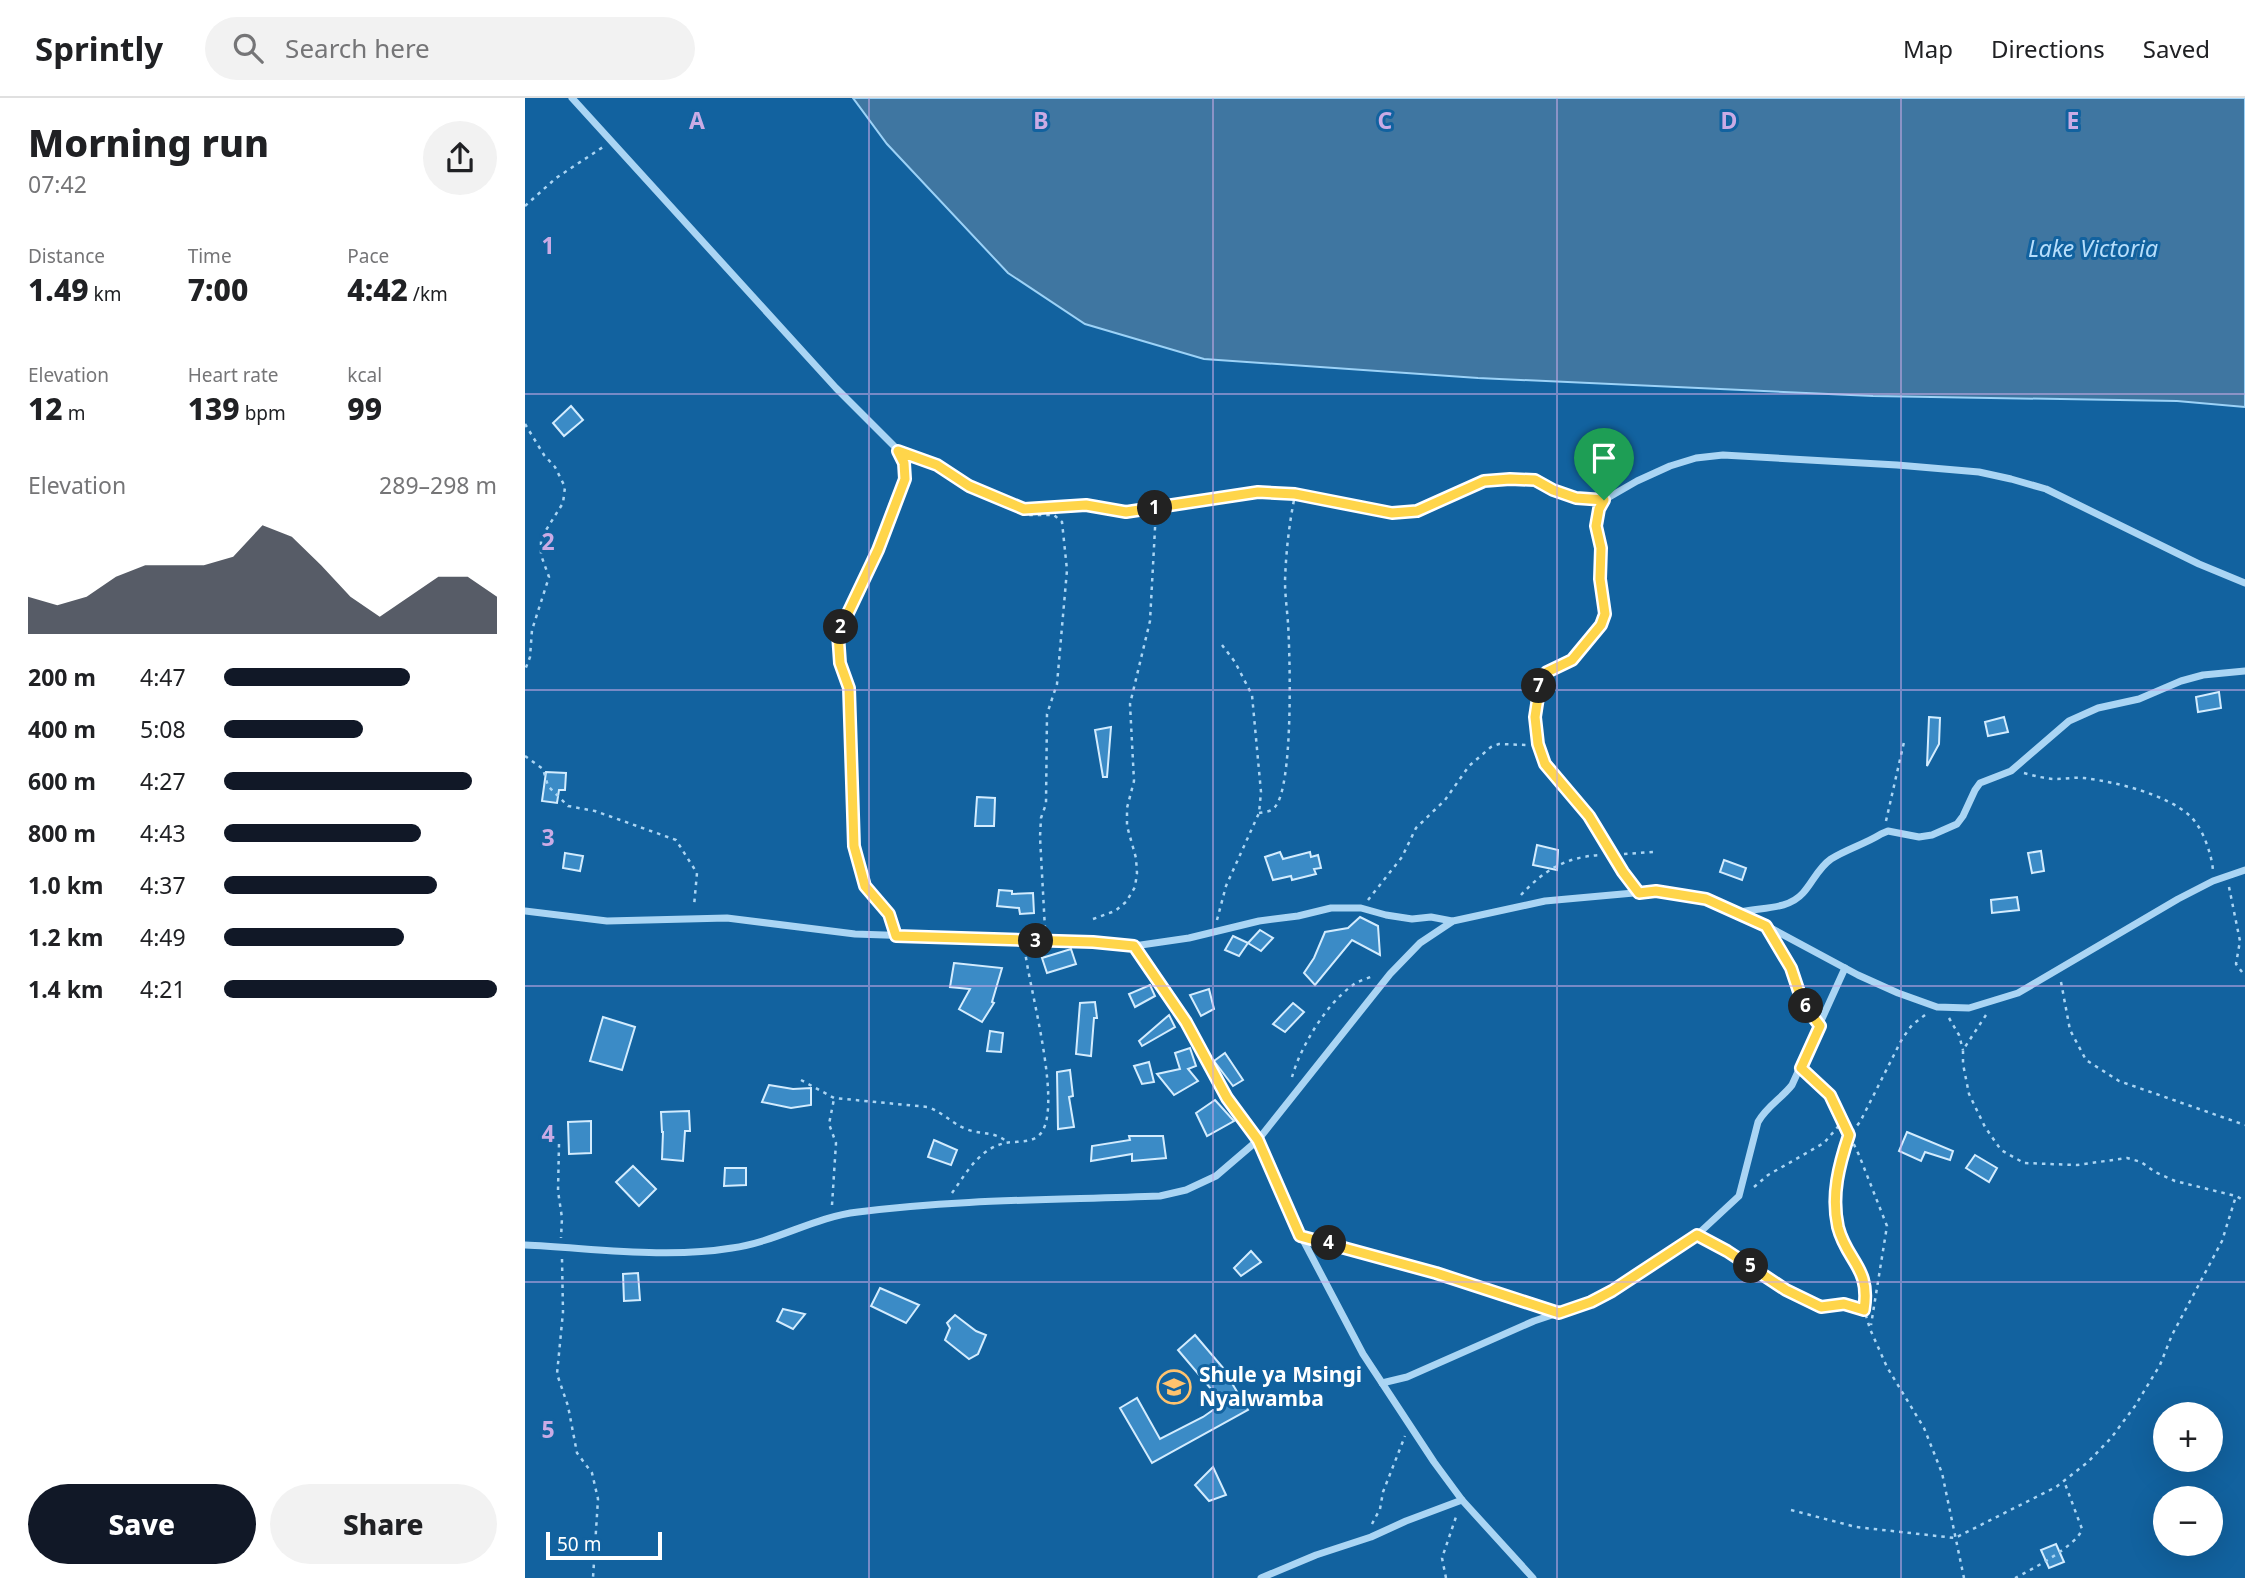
<!DOCTYPE html>
<html lang="en">
<head>
<meta charset="utf-8">
<style>
  body { margin:0; font-family:"Noto Sans",sans-serif; background:#f2f2f2; color:#202124; height:100vh; display:flex; flex-direction:column; font-size:26px; white-space:nowrap }
  * { box-sizing:border-box; margin:0 }
  p { font-size:23px; color:#757577 }
  .icon { flex:none; width:38px; height:38px; fill:none; stroke:currentColor; stroke-width:2; stroke-linecap:round; stroke-linejoin:round }
  .map { position:relative; flex:1; overflow:hidden }
  .details { display:flex; flex-direction:column; background:#fff; width:525px }
  .details>* { flex:none }
  .tools { position:absolute; left:1628px; top:1304px; display:grid; gap:14px }
  .tools a { display:grid; place-items:center; width:70px; height:70px; border-radius:50%; background:#fff; box-shadow:0 7px 28px #0002; font-size:35px }
  .scale { position:absolute; left:21px; bottom:18px; width:116px; box-sizing:border-box; padding-left:7px; border:4px solid #fff; border-top:0; font-size:19px; line-height:24px; white-space:nowrap; color:#fff; -webkit-text-stroke:5px #12629f; paint-order:stroke }
  .pin { position:absolute; display:grid; place-items:center; width:60px; height:60px; color:#fff; margin:-72px -30px; border-radius:50% 50% 50% 0; rotate:-45deg; box-shadow:0 0 7px #0007 }
  .pin .icon { rotate:45deg }
  .km { position:absolute; width:35px; height:35px; margin:-18px; border-radius:50%; background:#222; color:#fff; font-size:19px; line-height:35px; text-align:center }
  .round { display:grid; place-items:center; flex:none; width:74px; height:74px; border-radius:37px; background:#f2f2f2 }
  .head { display:flex; align-items:center; justify-content:space-between; height:119px; padding:0 28px }
  h1 { font-size:38px; font-weight:800; line-height:52px }
  .stats { display:grid; grid-template-columns:repeat(3,1fr); gap:10px; height:119px; padding:7px 28px }
  .stats div { display:grid; align-content:center }
  .stats b { font-size:30px; font-weight:800 }
  .stats small { font-size:19px; font-weight:400 }
  .stats p { font-size:19px }
  .chart { height:196px; padding:14px 28px }
  .chart p { display:flex; justify-content:space-between }
  .chart svg { width:100%; height:126px; margin-top:7px; fill:#111827; opacity:.7 }
  .action { display:flex; gap:14px; margin-top:auto; padding:14px 28px }
  .action a { flex:1; height:80px; border-radius:42px; background:#111827; color:#fff; font-size:28px; font-weight:800; line-height:80px; text-align:center }
  .action a+a { background:#f2f2f2; color:#202124 }
  ul { padding:0 28px; list-style:none; font-size:23px }
  li { display:grid; grid-template-columns:112px 84px 1fr; align-items:center; height:52px }
  li i { height:18px; border-radius:9px; background:#111827 }
  header { display:flex; align-items:center; gap:42px; box-sizing:border-box; height:98px; padding:0 35px; background:#fff; border-bottom:2px solid #e0e0e0 }
  header strong { font-size:33px }
  nav { display:flex; gap:38px; margin-inline-start:auto; font-size:24px }
  .search { width:490px; height:63px; background:#f2f2f2; display:flex; align-items:center; gap:18px; box-sizing:border-box; padding:0 24px; border-radius:38px; color:#757577; font-size:26px }
  main { display:flex; flex:1; min-height:0 }
  .map>svg:first-child { display:block }
  .water { fill:#3f76a1; stroke:#9cd2f7; stroke-width:2 }
  .building { fill:#3b8bc6; stroke:#d3ecfe; stroke-width:2 }
  .lines { fill:none; stroke-linecap:round; stroke-linejoin:round }
  .path { stroke:#aad5f4; stroke-width:2.5; stroke-dasharray:3.5 5; stroke-linecap:butt }
  .minor { stroke:#aad5f4; stroke-width:7 }
  .route-casing { stroke:#fff; stroke-width:14 }
  .route { stroke:#ffd54a; stroke-width:9 }
  .grid { fill:none; stroke:#caabe5; stroke-width:2; stroke-opacity:0.55 }
  .labels { text-anchor:middle; stroke-width:6; stroke-linejoin:round; paint-order:stroke }
  .poi-label { font-size:21px; font-weight:bold; fill:#fff; stroke:#12629f; text-anchor:start }
  .water-label { font-size:23px; font-style:italic; fill:#b7defb; stroke:#12629f }
  .grid-label { font-size:23px; text-anchor:middle; font-weight:bold; fill:#caabe5; stroke:#12629f; stroke-width:6; stroke-linejoin:round; paint-order:stroke }
</style>
</head>
<body>
<header>
<strong>Sprintly</strong>
<div class="search"><svg class="icon" aria-label="search" viewBox="0 0 24 24"><circle cx="10" cy="10" r="6"/><path d="M15 15l6 6"/></svg>Search here</div>
<nav><a>Map</a><a>Directions</a><a>Saved</a></nav>
</header>
<main>
<section class="details">
<div class="head"><div><h1>Morning run</h1><p>07:42</p></div><a class="round"><svg class="icon" aria-label="share" viewBox="0 0 24 24"><path d="M12 15V3M7 8l5-5 5 5M5 13v7h14v-7"/></svg></a></div>
<div class="stats">
<div><p>Distance</p><b>1.49<small> km</small></b></div>
<div><p>Time</p><b>7:00</b></div>
<div><p>Pace</p><b>4:42<small> /km</small></b></div>
</div>
<div class="stats">
<div><p>Elevation</p><b>12<small> m</small></b></div>
<div><p>Heart rate</p><b>139<small> bpm</small></b></div>
<div><p>kcal</p><b>99</b></div>
</div>
<div class="chart"><p><span>Elevation</span>289–298 m</p>
<svg viewBox="0 0 160 44" preserveAspectRatio="none"><path d="M0 44V31L10 34L20 31L30 24L40 20L50 20L60 20L70 17L80 6L90 10L100 20L110 31L120 38L130 31L140 24L150 24L160 31V44z"/></svg>
</div>
<ul>
<li><b>200 m</b>4:47<i style="width:68%"></i></li>
<li><b>400 m</b>5:08<i style="width:51%"></i></li>
<li><b>600 m</b>4:27<i style="width:91%"></i></li>
<li><b>800 m</b>4:43<i style="width:72%"></i></li>
<li><b>1.0 km</b>4:37<i style="width:78%"></i></li>
<li><b>1.2 km</b>4:49<i style="width:66%"></i></li>
<li><b>1.4 km</b>4:21<i style="width:100%"></i></li>
</ul>
<div class="action"><a>Save</a><a>Share</a></div>
</section>
<div class="map">
<svg width="1720" height="1480" viewBox="0 0 1720 1480">
  <rect width="100%" height="100%" fill="#12629f"/>
  <path class="water" d="M 328,0 L 1720,0 L 1720,309 L 1652,303 L 1348,298 L 953,280 L 679,261 L 560,226 L 483,175 L 362,46 Z"/>
  <g class="building">
    <path d="M 46,308 L 58,322 L 39,338 L 28,325 Z"/>
    <path d="M 1694,594 L 1696,610 L 1673,614 L 1671,599 Z"/>
    <path d="M 1404,619 L 1415,620 L 1414,646 L 1402,668 Z"/>
    <path d="M 1479,619 L 1483,634 L 1463,638 L 1460,624 Z"/>
    <path d="M 586,629 L 582,679 L 578,679 L 570,632 Z"/>
    <path d="M 21,674 L 41,675 L 40,692 L 34,692 L 32,705 L 17,703 Z"/>
    <path d="M 452,699 L 470,700 L 469,728 L 450,728 Z"/>
    <path d="M 1012,747 L 1033,752 L 1032,772 L 1008,767 Z"/>
    <path d="M 1516,753 L 1519,773 L 1507,775 L 1503,755 Z"/>
    <path d="M 755,754 L 758,761 L 785,754 L 786,759 L 793,757 L 796,770 L 789,771 L 791,776 L 767,782 L 766,778 L 748,782 L 740,759 Z"/>
    <path d="M 40,755 L 58,758 L 55,773 L 38,770 Z"/>
    <path d="M 1199,762 L 1221,770 L 1217,782 L 1195,774 Z"/>
    <path d="M 474,792 L 487,793 L 487,796 L 508,795 L 509,815 L 495,816 L 494,810 L 472,808 Z"/>
    <path d="M 1492,799 L 1494,812 L 1467,815 L 1466,802 Z"/>
    <path d="M 835,819 L 853,828 L 855,857 L 827,842 L 790,887 L 779,875 L 789,860 L 800,834 L 823,830 Z"/>
    <path d="M 735,832 L 748,840 L 736,853 L 723,845 Z"/>
    <path d="M 708,838 L 723,845 L 714,858 L 700,852 Z"/>
    <path d="M 546,851 L 551,866 L 522,875 L 517,860 Z"/>
    <path d="M 429,865 L 477,870 L 467,904 L 469,905 L 457,924 L 434,911 L 445,891 L 425,889 Z"/>
    <path d="M 625,887 L 630,898 L 610,909 L 604,896 Z"/>
    <path d="M 684,891 L 689,911 L 676,918 L 665,897 Z"/>
    <path d="M 570,904 L 572,920 L 569,920 L 566,958 L 551,956 L 555,905 Z"/>
    <path d="M 768,905 L 779,914 L 760,934 L 748,926 Z"/>
    <path d="M 644,917 L 650,929 L 617,948 L 614,943 Z"/>
    <path d="M 78,919 L 110,929 L 97,972 L 65,963 Z"/>
    <path d="M 465,933 L 478,935 L 476,954 L 462,953 Z"/>
    <path d="M 665,950 L 671,968 L 663,971 L 673,983 L 649,997 L 632,976 L 655,971 L 650,955 Z"/>
    <path d="M 700,955 L 718,982 L 708,988 L 689,963 Z"/>
    <path d="M 624,964 L 629,984 L 617,986 L 609,968 Z"/>
    <path d="M 545,972 L 548,998 L 544,999 L 549,1029 L 533,1031 L 532,974 Z"/>
    <path d="M 244,987 L 268,991 L 286,990 L 286,1007 L 266,1010 L 237,1004 Z"/>
    <path d="M 690,1002 L 709,1023 L 682,1038 L 671,1015 Z"/>
    <path d="M 164,1013 L 165,1033 L 160,1033 L 158,1063 L 137,1061 L 138,1034 L 137,1034 L 136,1014 Z"/>
    <path d="M 66,1023 L 66,1055 L 44,1056 L 43,1024 Z"/>
    <path d="M 1382,1034 L 1428,1053 L 1425,1062 L 1400,1054 L 1396,1063 L 1374,1053 Z"/>
    <path d="M 604,1038 L 638,1038 L 641,1060 L 607,1063 L 607,1056 L 566,1063 L 567,1048 L 605,1042 Z"/>
    <path d="M 409,1042 L 432,1052 L 426,1067 L 403,1059 Z"/>
    <path d="M 1450,1057 L 1472,1070 L 1464,1084 L 1441,1070 Z"/>
    <path d="M 108,1068 L 131,1091 L 114,1108 L 91,1084 Z"/>
    <path d="M 200,1070 L 221,1070 L 221,1087 L 199,1088 Z"/>
    <path d="M 726,1153 L 736,1164 L 716,1178 L 709,1170 Z"/>
    <path d="M 113,1175 L 115,1202 L 99,1203 L 98,1176 Z"/>
    <path d="M 355,1190 L 394,1207 L 381,1225 L 346,1208 Z"/>
    <path d="M 258,1211 L 280,1216 L 268,1231 L 252,1223 Z"/>
    <path d="M 430,1217 L 451,1233 L 461,1237 L 453,1256 L 444,1261 L 420,1242 L 425,1230 L 422,1225 Z"/>
    <path d="M 670,1237 L 711,1285 L 708,1287 L 723,1312 L 627,1365 L 595,1310 L 612,1300 L 635,1341 L 678,1319 L 698,1305 L 653,1252 Z"/>
    <path d="M 688,1369 L 701,1397 L 684,1403 L 670,1387 Z"/>
    <path d="M 1531,1446 L 1539,1464 L 1524,1470 L 1516,1452 Z"/>
  </g>
  <g class="lines">
    <g class="path">
      <path d="M 0,108 L 31,80 L 78,49"/>
      <path d="M 0,326 L 19,357 L 30,369 L 40,389 L 38,405 L 16,440 L 16,457 L 24,479 L 7,532 L 5,559 L 0,572"/>
      <path d="M 389,359 L 412,367 L 444,388 L 470,401 L 499,411 L 561,407 L 601,414 L 733,394 L 770,396 L 867,415 L 892,413 L 959,383 L 985,381 L 1010,382 L 1028,392 L 1051,400 L 1066,401"/>
      <path d="M 499,411 L 503,417 L 529,417 L 537,424 L 542,472 L 532,586 L 522,616 L 521,706 L 516,720 L 515,739 L 520,831"/>
      <path d="M 0,658 L 18,671 L 23,688 L 43,708 L 70,713 L 151,742 L 172,775 L 169,808"/>
      <path d="M 1499,675 C 1510,678 1521,681 1531,681 C 1540,681 1550,679 1559,680 C 1591,684 1641,696 1665,718 C 1678,730 1687,757 1688,773"/>
      <path d="M 734,715 C 739,714 745,714 749,710 C 769,692 765,556 763,525 C 762,511 760,497 760,483 C 761,454 764,426 770,397"/>
      <path d="M 1361,723 L 1379,644"/>
      <path d="M 1099,756 L 1128,754"/>
      <path d="M 1704,789 L 1715,843 L 1711,866 L 1720,878"/>
      <path d="M 996,797 C 1019,772 1041,759 1075,757"/>
      <path d="M 843,802 L 877,759 L 891,730 L 920,702 L 944,668 L 966,649 L 974,646 L 1002,647"/>
      <path d="M 568,821 L 590,813 L 601,804 L 610,789 L 612,775 L 611,760 L 602,728 L 602,710 L 609,683 L 605,606 L 625,523 L 631,412"/>
      <path d="M 692,822 L 701,788 L 734,715 L 736,694 L 727,597 L 710,564 L 697,547"/>
      <path d="M 1252,848 C 1267,869 1271,895 1286,916"/>
      <path d="M 1536,884 L 1545,932 L 1561,962 L 1594,983 L 1720,1027"/>
      <path d="M 1400,917 L 1387,927 L 1377,941 L 1335,1024 L 1324,1037 L 1313,1070 L 1312,1113 L 1314,1130 L 1340,1184 L 1339,1211 L 1345,1231 L 1362,1269 L 1399,1330 L 1417,1375 L 1439,1480"/>
      <path d="M 1461,917 L 1438,952 L 1438,966 L 1444,996 L 1460,1029 L 1476,1052 L 1499,1065 L 1552,1067 L 1602,1060 L 1616,1064 L 1630,1074 L 1650,1083 L 1711,1098 L 1720,1103"/>
      <path d="M 1424,920 L 1434,937 L 1438,952"/>
      <path d="M 1283,976 L 1305,997 L 1334,1057 L 1362,1128 L 1346,1227"/>
      <path d="M 767,979 C 776,948 801,906 828,887 C 833,883 841,881 848,878"/>
      <path d="M 276,982 L 309,1000 L 403,1009 C 419,1015 426,1025 441,1031 C 455,1037 472,1033 483,1045"/>
      <path d="M 34,1046 L 33,1093 L 37,1120 L 36,1140"/>
      <path d="M 1229,1089 L 1243,1077 L 1299,1045 L 1317,1024"/>
      <path d="M 427,1095 C 442,1074 454,1051 480,1045 C 490,1043 503,1045 512,1039 C 542,1019 503,887 500,852"/>
      <path d="M 307,1107 L 311,1045 L 304,1026 L 309,1001"/>
      <path d="M 790,1141 L 911,1175 L 1015,1208"/>
      <path d="M 1183,1143 L 1261,1192 L 1296,1209 L 1319,1206 L 1339,1211"/>
      <path d="M 37,1161 L 38,1214 L 32,1276 L 43,1308 L 52,1355 L 67,1375 L 73,1401 L 68,1480"/>
      <path d="M 1266,1412 L 1331,1429 L 1430,1440 L 1531,1389 L 1563,1364 L 1586,1340 L 1610,1308 L 1635,1267 L 1647,1237 L 1697,1143 L 1711,1098"/>
      <path d="M 847,1426 L 855,1411 L 858,1394 L 880,1338"/>
      <path d="M 921,1480 L 917,1460 L 932,1416"/>
      <path d="M 1490,1480 C 1506,1472 1553,1447 1557,1431 L 1539,1383"/>
    </g>
    <g class="minor">
      <path d="M 47,0 L 311,290 L 371,350 L 379,365 L 380,381 L 365,424 L 313,536 L 315,565 L 324,590 L 329,748 L 340,788 L 364,816 L 371,838"/>
      <path d="M 1114,795 L 1098,774 L 1064,718 L 1020,666 L 1013,646 L 1010,619 L 1014,588 L 1016,580 L 1022,574 L 1047,562 L 1076,527 L 1080,516 L 1075,481 L 1076,450 L 1071,428 L 1074,411 L 1079,402 L 1112,383 L 1145,368 L 1171,360 L 1198,357 L 1372,367 L 1454,374 L 1486,381 L 1521,391 L 1674,466 L 1720,485"/>
      <path d="M 0,813 L 82,823 L 202,820 L 330,836 L 568,844 L 609,848 L 664,840 L 734,823 L 773,818 L 806,810 L 836,810 L 861,817 L 887,821 L 906,819 L 927,823"/>
      <path d="M 1216,814 C 1237,809 1263,812 1278,795 C 1288,784 1293,770 1306,761 C 1322,751 1340,746 1356,736 L 1363,733 L 1394,739 L 1407,737 L 1432,726 L 1438,718 L 1450,692 L 1455,685 L 1486,673 L 1544,623 L 1573,610 L 1614,601 L 1656,583 L 1678,577 L 1720,573"/>
      <path d="M 609,848 L 661,924 L 702,1000 L 733,1042 L 766,1119 L 838,1256 L 909,1364 L 937,1402 L 1008,1480"/>
      <path d="M 0,1147 C 67,1150 141,1161 207,1150 C 251,1144 289,1119 333,1114 C 433,1101 535,1102 635,1098 L 661,1092 L 691,1078 L 733,1042 L 865,876 L 895,845 L 928,823 L 1020,803 L 1131,793 L 1181,801 L 1216,814 L 1333,877 L 1373,895 L 1412,909 L 1444,910 L 1493,895 L 1653,801 L 1688,783 L 1720,772"/>
      <path d="M 857,1285 L 882,1279 L 1009,1223 L 1066,1204 L 1087,1193 L 1172,1137 L 1214,1098 L 1233,1024 C 1241,1009 1257,1000 1267,987 L 1320,870"/>
      <path d="M 736,1480 L 791,1457 L 846,1439 L 881,1423 L 937,1402"/>
    </g>
  </g>
  <g class="lines">
    <defs>
      <path id="route" d="M 373,353 L 412,367 L 444,388 L 499,411 L 561,407 L 601,414 L 733,394 L 770,396 L 867,415 L 892,413 L 959,383 L 985,381 L 1010,382 L 1028,392 L 1051,400 L 1079,402 L 1074,411 L 1071,428 L 1076,450 L 1075,481 L 1080,516 L 1076,527 L 1047,562 L 1022,574 L 1016,580 L 1010,619 L 1013,646 L 1020,666 L 1064,718 L 1098,774 L 1114,795 L 1131,793 L 1181,801 L 1241,828 L 1266,870 L 1274,894 L 1283,912 L 1295,928 L 1276,970 L 1305,997 L 1324,1037 C 1314,1067 1306,1097 1313,1129 C 1322,1164 1346,1169 1339,1212 L 1319,1206 L 1296,1209 L 1261,1192 L 1202,1153 L 1172,1137 L 1087,1193 L 1066,1204 L 1034,1215 L 911,1175 L 775,1138 L 733,1042 L 702,1000 L 661,924 L 609,848 L 568,844 L 371,838 L 364,816 L 340,788 L 329,748 L 324,590 L 315,565 L 313,536 L 353,452 L 380,381 L 379,365 Z"/>
    </defs>
    <use href="#route" class="route-casing"/>
    <use href="#route" class="route"/>
  </g>
  <path class="grid" d="M 344,0 L 344,1480M 688,0 L 688,1480M 1032,0 L 1032,1480M 1376,0 L 1376,1480M 0,296 L 1720,296M 0,592 L 1720,592M 0,888 L 1720,888M 0,1184 L 1720,1184"/>
  <defs>
    <symbol id="school-ring" viewBox="-11 -11 22 22"><circle r="9.5" fill="#12629f" stroke="#ffc36e" stroke-width="1.5"/><path d="M0-5L7-2L0 1L-7-2ZM-4 1L0 2.5L4 1V4Q0 6-4 4Z" fill="#ffc36e"/></symbol>
  </defs>
  <g fill-rule="evenodd">
    <use href="#school-ring" x="630" y="1270" width="38" height="38"/>
  </g>
  <g class="labels">
    <g class="poi-label">
      <text x="674" y="1284">Shule ya Msingi<tspan x="674" dy="24">Nyalwamba</tspan></text>
    </g>
    <g class="water-label">
      <text x="1568" y="159">Lake Victoria</text>
    </g>
  </g>
  <g class="grid-label">
    <text x="172" y="31">A</text>
    <text x="516" y="31">B</text>
    <text x="860" y="31">C</text>
    <text x="1204" y="31">D</text>
    <text x="1548" y="31">E</text>
    <text x="23" y="156">1</text>
    <text x="23" y="452">2</text>
    <text x="23" y="748">3</text>
    <text x="23" y="1044">4</text>
    <text x="23" y="1340">5</text>
  </g>
</svg>
<div class="tools">
<a>+</a>
<a>−</a>
</div>
<div class="scale">50 m</div>
<div class="pin" style="left:1079px;top:402px;background:#1e9e55"><svg class="icon" aria-label="arrive" viewBox="0 0 24 24"><path d="M6 21V4h12l-3 4 3 4H6"/></svg></div>
<b class="km" style="left:630px;top:410px">1</b>
<b class="km" style="left:316px;top:529px">2</b>
<b class="km" style="left:511px;top:843px">3</b>
<b class="km" style="left:804px;top:1145px">4</b>
<b class="km" style="left:1226px;top:1168px">5</b>
<b class="km" style="left:1281px;top:908px">6</b>
<b class="km" style="left:1014px;top:588px">7</b>
</div>
</main>
</body>
</html>
